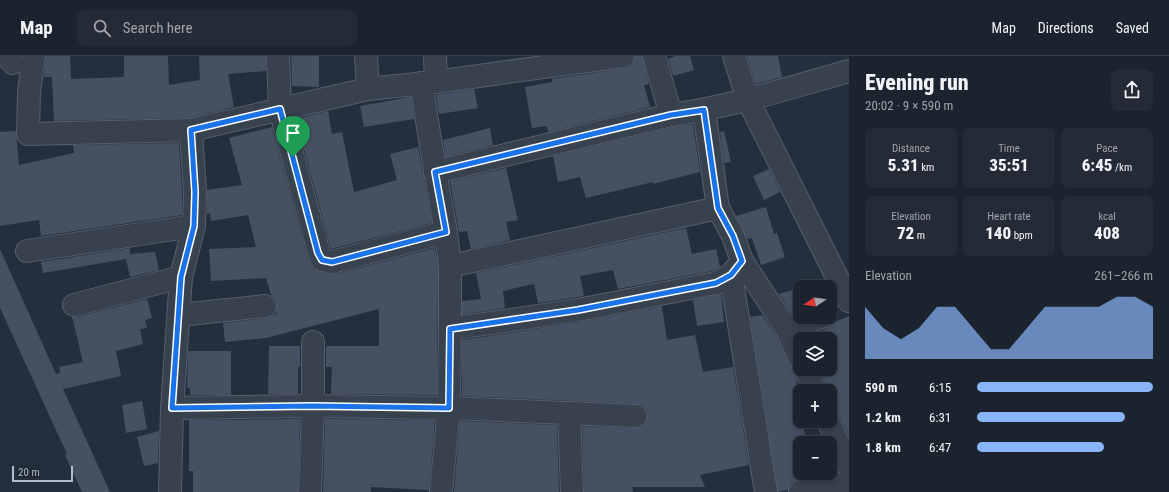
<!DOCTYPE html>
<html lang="en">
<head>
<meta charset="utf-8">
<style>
  body { margin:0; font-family:"Roboto Condensed",sans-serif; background:#242b36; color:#f1f3f6; height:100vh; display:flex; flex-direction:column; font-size:15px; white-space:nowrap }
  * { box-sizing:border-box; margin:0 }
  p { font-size:13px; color:#a0a4aa }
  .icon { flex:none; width:22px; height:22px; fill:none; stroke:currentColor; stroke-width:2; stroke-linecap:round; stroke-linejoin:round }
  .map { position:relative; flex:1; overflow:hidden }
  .side { display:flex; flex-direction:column; background:#1b232e; width:320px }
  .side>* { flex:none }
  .needle { width:26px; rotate:257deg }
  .buttons { position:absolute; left:793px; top:224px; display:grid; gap:8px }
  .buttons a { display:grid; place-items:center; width:44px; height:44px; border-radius:8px; background:#1b232e; box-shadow:0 2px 6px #0003,0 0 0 1px #39404a; font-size:20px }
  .scale { position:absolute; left:12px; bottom:10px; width:61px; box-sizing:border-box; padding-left:4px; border:2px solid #b4bcc9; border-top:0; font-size:11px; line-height:14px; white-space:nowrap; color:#b4bcc9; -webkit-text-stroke:3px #1d2633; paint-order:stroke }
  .pin { position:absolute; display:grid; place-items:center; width:34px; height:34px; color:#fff; margin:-41px -17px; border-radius:50% 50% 50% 0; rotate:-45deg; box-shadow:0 0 4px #0007 }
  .pin .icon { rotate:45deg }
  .round { display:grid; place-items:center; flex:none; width:42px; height:42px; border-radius:8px; background:#242b36 }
  .summary { display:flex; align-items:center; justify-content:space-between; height:68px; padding:0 16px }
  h1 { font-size:22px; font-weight:800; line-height:30px }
  .metrics { display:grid; grid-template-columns:repeat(3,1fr); gap:6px; height:68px; padding:4px 16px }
  .metrics div { display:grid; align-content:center; border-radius:8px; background:#242b36; text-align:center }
  .metrics b { font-size:17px; font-weight:800 }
  .metrics small { font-size:11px; font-weight:400 }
  .metrics p { font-size:11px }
  .chart { height:112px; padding:8px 16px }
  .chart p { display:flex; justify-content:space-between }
  .chart svg { width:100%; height:72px; margin-top:4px; fill:#8ab4f8; opacity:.7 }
  ul { padding:0 16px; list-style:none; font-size:13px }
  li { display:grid; grid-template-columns:64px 48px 1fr; align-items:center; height:30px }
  li i { height:10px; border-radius:5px; background:#8ab4f8 }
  header { display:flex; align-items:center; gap:24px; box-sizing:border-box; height:56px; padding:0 20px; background:#1b232e; border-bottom:1px solid #39404a }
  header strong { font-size:19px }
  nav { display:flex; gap:22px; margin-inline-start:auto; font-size:14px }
  .search { width:280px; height:36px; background:#242b36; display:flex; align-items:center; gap:10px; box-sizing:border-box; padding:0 14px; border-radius:8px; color:#a0a4aa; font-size:15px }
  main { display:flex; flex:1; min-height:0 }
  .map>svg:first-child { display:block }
  .building { fill:#455162 }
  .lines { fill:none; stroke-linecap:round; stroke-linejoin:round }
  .minor-casing { stroke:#565f6c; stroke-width:24 }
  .minor { stroke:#38414e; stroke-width:22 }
  .route-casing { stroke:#fff; stroke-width:8 }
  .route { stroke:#1a73e8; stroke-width:5 }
</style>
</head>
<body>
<header>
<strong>Map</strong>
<div class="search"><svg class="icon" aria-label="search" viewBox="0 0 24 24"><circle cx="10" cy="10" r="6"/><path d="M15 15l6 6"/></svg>Search here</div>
<nav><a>Map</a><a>Directions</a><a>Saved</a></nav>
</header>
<main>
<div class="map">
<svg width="849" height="436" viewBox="0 0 849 436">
  <rect width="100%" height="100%" fill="#242f3e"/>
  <g class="building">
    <path d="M 46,0 L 70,0 L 71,23 L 124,21 L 124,0 L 168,0 L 169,29 L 200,24 L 199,0 L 266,0 L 266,15 L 228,18 L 234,51 L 189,62 L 54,65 L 52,21 L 44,21 Z"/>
    <path d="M 291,0 L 319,0 L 319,31 L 292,30 Z"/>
    <path d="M 635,0 L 642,0 L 649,28 L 644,29 L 650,51 L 548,76 L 547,70 L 532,72 L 525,31 L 552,26 L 552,23 L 625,12 L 631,10 L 634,5 Z"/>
    <path d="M 676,0 L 690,0 L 694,14 L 673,20 L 668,3 Z"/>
    <path d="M 747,0 L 778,0 L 782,21 L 756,28 Z"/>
    <path d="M 474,33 L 478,52 L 439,58 L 436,39 Z"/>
    <path d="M 411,41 L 414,63 L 364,71 L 360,50 Z"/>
    <path d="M 328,55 L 332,78 L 342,76 L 354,136 L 397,124 L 390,98 L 418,91 L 432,167 L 331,193 L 296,63 Z"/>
    <path d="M 693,68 L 700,116 L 653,128 L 653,126 L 586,142 L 580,121 L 558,126 L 553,100 L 673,71 Z"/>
    <path d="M 272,71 L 307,200 L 311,209 L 314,214 L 320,216 L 330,218 L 335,218 L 435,192 L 438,211 L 437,339 L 331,338 L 332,311 L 326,311 L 326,290 L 379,290 L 379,253 L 266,282 L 225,286 L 223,267 L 267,262 L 274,259 L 277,258 L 276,256 L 277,248 L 275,243 L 271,239 L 266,222 L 211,225 L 209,193 L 256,191 L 248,159 L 211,165 L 210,157 L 207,158 L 207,134 L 242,129 L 229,82 Z"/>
    <path d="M 490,72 L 493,89 L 445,101 L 443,84 Z"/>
    <path d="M 16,75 L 19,109 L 74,97 L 73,89 L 179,87 L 182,136 L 182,159 L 41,180 L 39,164 L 0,170 L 0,76 Z"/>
    <path d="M 724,75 L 731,106 L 724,107 L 720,76 Z"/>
    <path d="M 506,112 L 518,164 L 506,166 L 510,184 L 471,193 L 467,175 L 459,176 L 450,125 Z"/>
    <path d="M 769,113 L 780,136 L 764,144 L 753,120 Z"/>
    <path d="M 766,151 L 774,178 L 777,177 L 785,201 L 761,209 L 752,182 L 747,183 L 736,160 Z"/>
    <path d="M 686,172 L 692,198 L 716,193 L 720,211 L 712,215 L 618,233 L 613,214 L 580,220 L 584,240 L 538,247 L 534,228 L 503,235 L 505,252 L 462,259 L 462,245 L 481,243 L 476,217 Z"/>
    <path d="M 130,192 L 130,198 L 155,196 L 159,214 L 130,221 L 126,203 L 43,217 L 41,206 Z"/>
    <path d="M 0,193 L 56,318 L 60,317 L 59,311 L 83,306 L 72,261 L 77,261 L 147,243 L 152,262 L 145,264 L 147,272 L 140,273 L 143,288 L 116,295 L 121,320 L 63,333 L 110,436 L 82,436 L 65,399 L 67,398 L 0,252 Z"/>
    <path d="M 799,232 L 800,254 L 791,257 L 779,238 Z"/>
    <path d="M 721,238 L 724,266 L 697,270 L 693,244 Z"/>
    <path d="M 830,243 L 837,265 L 849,260 L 849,381 L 839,359 L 836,355 L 831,353 L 830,335 L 827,335 L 826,330 L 819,313 L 830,313 L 830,283 L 808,283 L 807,279 L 825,273 L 830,269 L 833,263 L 833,258 L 830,253 Z"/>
    <path d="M 662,250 L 667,284 L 695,279 L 703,316 L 733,311 L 749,409 L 700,419 L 705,431 L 632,431 L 633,436 L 584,436 L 582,370 L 635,372 L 641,371 L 646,367 L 648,361 L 647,354 L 642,349 L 637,348 L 462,340 L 462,284 L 580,266 Z"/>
    <path d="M 762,259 L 775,278 L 789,308 L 793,313 L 796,323 L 800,349 L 800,365 L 803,365 L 806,387 L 798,387 L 800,398 L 800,417 L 804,417 L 805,422 L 798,424 L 792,426 L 788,434 L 778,436 L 750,261 Z"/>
    <path d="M 269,290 L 300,290 L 300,311 L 298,311 L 298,338 L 268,338 Z"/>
    <path d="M 188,295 L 231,295 L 231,339 L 190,339 L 190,332 L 187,332 Z"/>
    <path d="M 142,345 L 147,373 L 126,377 L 122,349 Z"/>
    <path d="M 300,363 L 298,436 L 193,436 L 193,415 L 189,415 L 189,364 Z"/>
    <path d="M 325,363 L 435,364 L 429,434 L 371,431 L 371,436 L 323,436 Z"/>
    <path d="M 460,365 L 557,369 L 559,436 L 454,436 Z"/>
    <path d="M 159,375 L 158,407 L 144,410 L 137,381 Z"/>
  </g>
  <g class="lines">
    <defs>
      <g id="minor">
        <path d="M 7,0 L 13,7"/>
        <path d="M 34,0 L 29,36 L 28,78 L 191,74 L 368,33 L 436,26 L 623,0"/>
        <path d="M 278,0 L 280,53 L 319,197 L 322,204 L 332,206 L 446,176"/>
        <path d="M 366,0 L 368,33"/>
        <path d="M 435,0 L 436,26"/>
        <path d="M 654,0 L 671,59"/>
        <path d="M 734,0 L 748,44 L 849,245"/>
        <path d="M 421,27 L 436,121 L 446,176 L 450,210 L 450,273 L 449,352 L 441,436"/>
        <path d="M 704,54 L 718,152 L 733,180 L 742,205 L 786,272 L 800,303"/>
        <path d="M 435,116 L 671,59 C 733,50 789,32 849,15"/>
        <path d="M 27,195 L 194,170"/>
        <path d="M 450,210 L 718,152"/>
        <path d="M 731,219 L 766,436"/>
        <path d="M 74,249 L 181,221"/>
        <path d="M 179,259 L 265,250"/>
        <path d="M 786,272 L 821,261"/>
        <path d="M 450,273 L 578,254 L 716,227 L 731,219 L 742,205"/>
        <path d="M 805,313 L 815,335"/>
        <path d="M 172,352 L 313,350 L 449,352 L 636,360"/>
        <path d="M 569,357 L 572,436"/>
        <path d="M 828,365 L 849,411"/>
        <path d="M 170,436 L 172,352 L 181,221 L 194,170 L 195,136 L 191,74"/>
        <path d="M 310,436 L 313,350 L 313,286"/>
        <path d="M 800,436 L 849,426"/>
      </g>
    </defs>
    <use href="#minor" class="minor-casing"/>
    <use href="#minor" class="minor"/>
  </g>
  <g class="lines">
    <defs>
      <path id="route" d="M 280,53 L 318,197 L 322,204 L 332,206 L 446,176 L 435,116 L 671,59 L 704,54 L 718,152 L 733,180 L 742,205 L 731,219 L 716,227 L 578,254 L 450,273 L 449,352 L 313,350 L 172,352 L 181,221 L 194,170 L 195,136 L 191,74 Z"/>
    </defs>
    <use href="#route" class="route-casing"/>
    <use href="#route" class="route"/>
  </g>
</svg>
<div class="buttons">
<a><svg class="needle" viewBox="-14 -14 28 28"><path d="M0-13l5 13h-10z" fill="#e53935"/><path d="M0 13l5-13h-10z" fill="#a0a4aa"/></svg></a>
<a><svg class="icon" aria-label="layers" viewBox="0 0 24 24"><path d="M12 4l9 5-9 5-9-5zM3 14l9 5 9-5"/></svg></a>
<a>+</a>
<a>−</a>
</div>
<div class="scale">20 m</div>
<div class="pin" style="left:293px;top:101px;background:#1e9e55"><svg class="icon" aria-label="arrive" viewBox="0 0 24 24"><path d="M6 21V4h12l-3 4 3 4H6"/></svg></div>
</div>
<section class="side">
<div class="summary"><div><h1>Evening run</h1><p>20:02 · 9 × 590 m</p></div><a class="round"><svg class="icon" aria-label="share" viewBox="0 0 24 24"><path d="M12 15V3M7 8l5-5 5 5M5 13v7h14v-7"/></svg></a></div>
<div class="metrics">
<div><p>Distance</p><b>5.31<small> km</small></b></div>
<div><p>Time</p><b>35:51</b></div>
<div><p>Pace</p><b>6:45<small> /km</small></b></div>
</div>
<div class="metrics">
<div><p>Elevation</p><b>72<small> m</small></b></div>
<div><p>Heart rate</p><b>140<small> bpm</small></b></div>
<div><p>kcal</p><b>408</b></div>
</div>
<div class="chart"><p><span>Elevation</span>261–266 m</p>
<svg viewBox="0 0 160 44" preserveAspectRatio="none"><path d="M0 44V12L10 25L20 32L30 25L40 12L50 12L60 25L70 38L80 38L90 25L100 12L110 12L120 12L130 12L140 6L150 6L160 12V44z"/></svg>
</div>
<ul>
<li><b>590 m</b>6:15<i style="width:100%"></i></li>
<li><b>1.2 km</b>6:31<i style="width:84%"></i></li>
<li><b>1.8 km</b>6:47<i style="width:72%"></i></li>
</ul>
</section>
</main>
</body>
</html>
